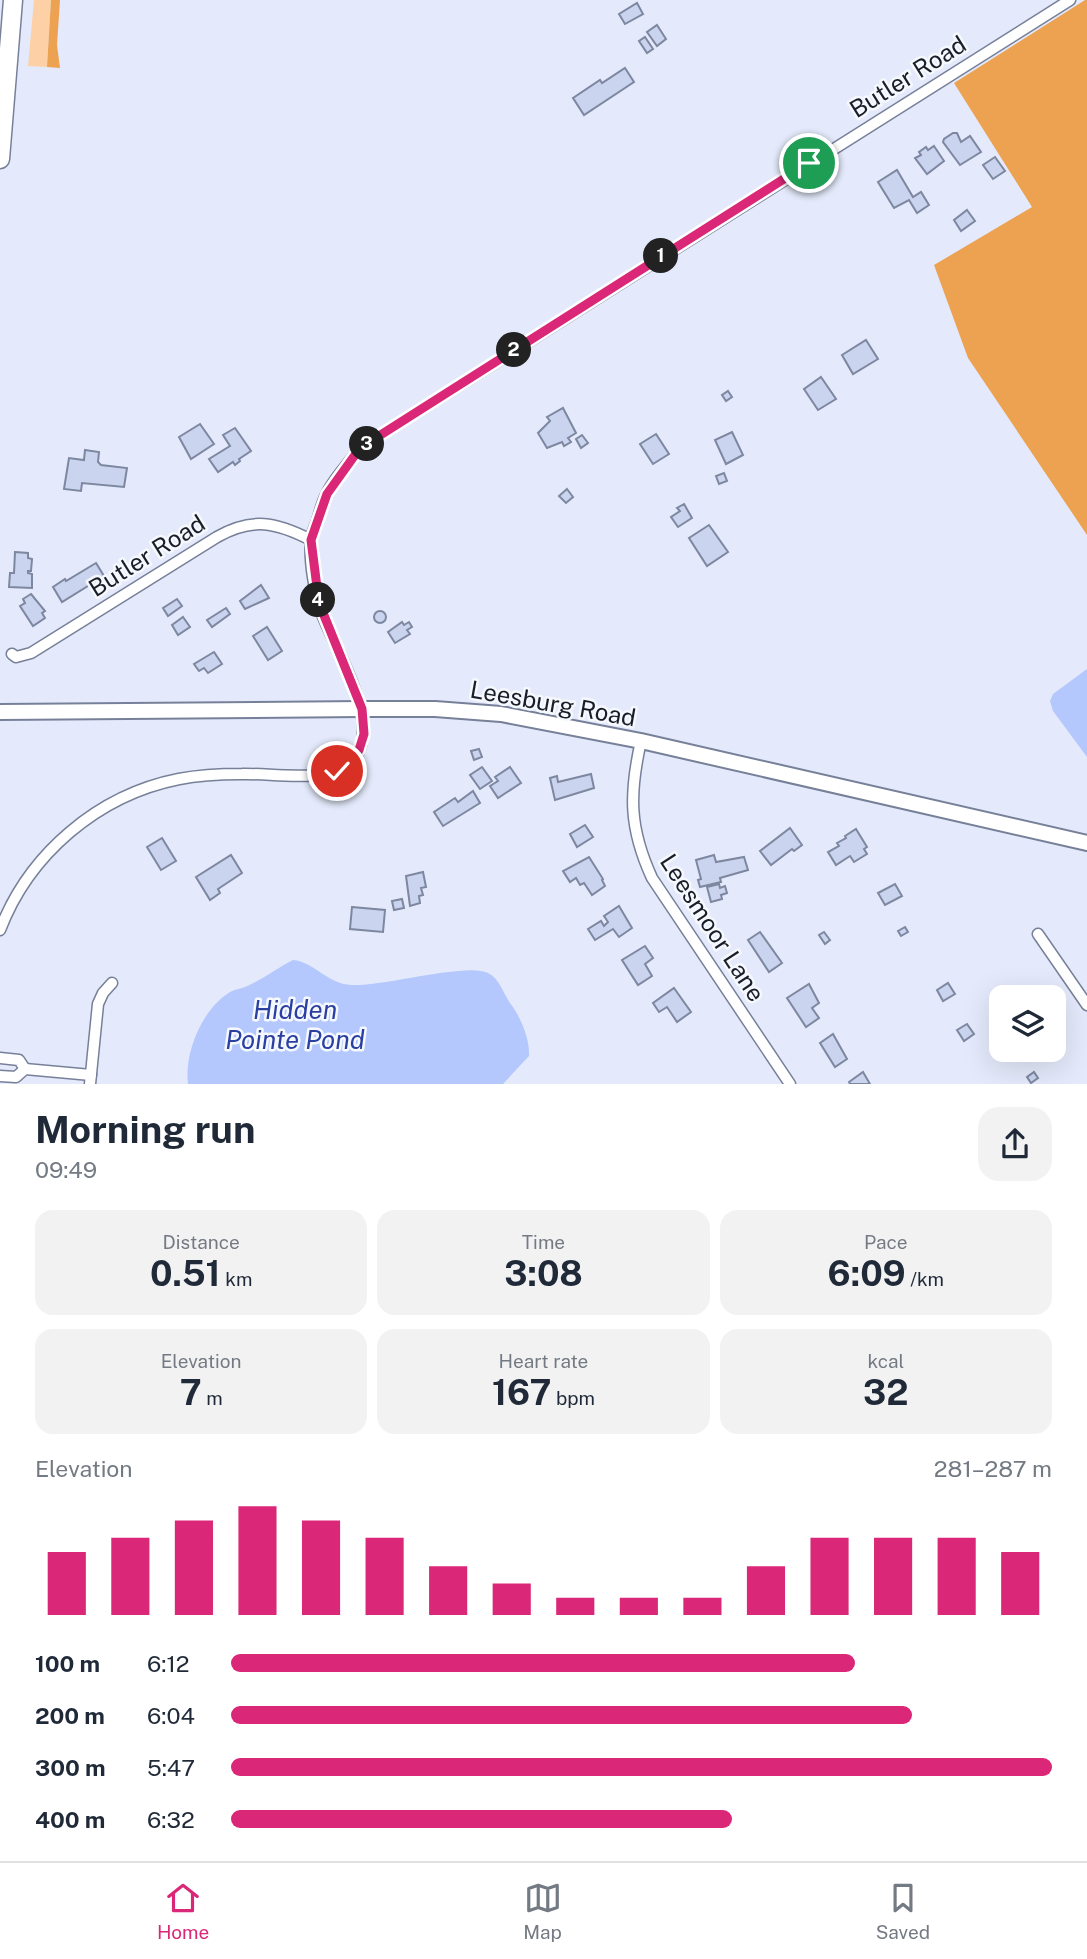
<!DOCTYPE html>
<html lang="en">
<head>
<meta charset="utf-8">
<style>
  body { margin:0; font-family:"Public Sans",sans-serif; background:#f2f2f3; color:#1f2937; height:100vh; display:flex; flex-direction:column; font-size:26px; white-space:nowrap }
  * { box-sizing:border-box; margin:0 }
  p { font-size:23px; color:#747a83 }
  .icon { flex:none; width:38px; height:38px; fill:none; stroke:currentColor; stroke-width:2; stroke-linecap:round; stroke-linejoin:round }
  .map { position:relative; height:1084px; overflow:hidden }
  .drawer { display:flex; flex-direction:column; background:#fff; flex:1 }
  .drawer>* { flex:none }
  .tools { position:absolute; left:989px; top:985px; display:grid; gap:14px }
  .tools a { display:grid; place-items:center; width:77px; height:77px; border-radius:14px; background:#fff; box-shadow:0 7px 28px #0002; font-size:35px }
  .pin { position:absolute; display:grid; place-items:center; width:60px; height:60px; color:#fff; margin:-30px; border:4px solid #fff; border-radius:50%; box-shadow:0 2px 7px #0007 }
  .km { position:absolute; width:35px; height:35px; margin:-18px; border-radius:50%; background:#222; color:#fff; font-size:19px; line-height:35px; text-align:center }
  .round { display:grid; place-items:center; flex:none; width:74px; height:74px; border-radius:21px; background:#f2f2f3 }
  .summary { display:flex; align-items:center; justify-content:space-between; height:119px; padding:0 35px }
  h1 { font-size:38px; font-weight:700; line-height:52px }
  .stats { display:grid; grid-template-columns:repeat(3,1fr); gap:10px; height:119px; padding:7px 35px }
  .stats div { display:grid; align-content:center; border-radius:18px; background:#f2f2f3; text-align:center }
  .stats b { font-size:35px; font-weight:700 }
  .stats small { font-size:19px; font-weight:400 }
  .stats p { font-size:19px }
  .chart { height:196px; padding:14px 35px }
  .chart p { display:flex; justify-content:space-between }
  .chart svg { width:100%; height:126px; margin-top:7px; stroke:#db2777; stroke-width:6 }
  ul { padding:0 35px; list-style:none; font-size:23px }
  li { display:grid; grid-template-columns:112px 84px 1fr; align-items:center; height:52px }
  li i { height:18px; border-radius:9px; background:#db2777 }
  .tab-bar { display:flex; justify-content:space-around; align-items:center; height:98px; border-top:2px solid #e0e1e3; background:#fff; font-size:19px; color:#747a83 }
  .tab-bar a { display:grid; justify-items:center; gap:4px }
  .tab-bar .selected { color:#db2777 }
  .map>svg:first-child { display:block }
  .green { fill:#fdd1a5 }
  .forest { fill:#eca251 }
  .water { fill:#b4c8fd }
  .building { fill:#cad4ef; stroke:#7d87a0; stroke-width:2 }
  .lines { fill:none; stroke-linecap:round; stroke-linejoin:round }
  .street-casing { stroke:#778099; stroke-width:13 }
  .secondary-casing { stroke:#778099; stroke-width:18 }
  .highway-casing { stroke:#778099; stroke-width:21 }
  .street { stroke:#fff; stroke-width:10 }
  .secondary { stroke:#fff; stroke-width:14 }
  .highway { stroke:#fff; stroke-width:18 }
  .route-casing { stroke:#fff; stroke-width:14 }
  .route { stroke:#db2777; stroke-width:9 }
  .labels { text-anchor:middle; stroke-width:5; stroke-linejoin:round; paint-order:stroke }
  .street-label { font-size:24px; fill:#191d27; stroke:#f5f8fd }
  .water-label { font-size:26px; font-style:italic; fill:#2a3fa1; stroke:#f5f8fd }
</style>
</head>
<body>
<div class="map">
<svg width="1087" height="1084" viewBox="0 0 1087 1084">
  <rect width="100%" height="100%" fill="#e4eafb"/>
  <path class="green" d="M 34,0 L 51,0 L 47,67 L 28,66 Z"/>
  <g class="forest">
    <path d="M 51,0 L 60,0 L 57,45 L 60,68 L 47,67 Z"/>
    <path d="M 1085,0 L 1087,0 L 1087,535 L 968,358 L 934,265 L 1032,207 L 954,83 Z"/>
  </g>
  <g class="water">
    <path d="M 1087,669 L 1087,757 L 1053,711 L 1050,701 L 1053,694 Z"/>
    <path d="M 293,960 C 314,962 328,984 351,985 C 382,987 467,962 488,973 C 500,979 503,993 510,1003 C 520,1016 530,1038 529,1056 L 503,1084 L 188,1084 C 184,1053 202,1009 230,992 C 235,989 240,989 245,987 C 262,980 277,968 293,960 Z"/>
  </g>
  <g class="building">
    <path d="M 637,3 L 643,14 L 625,24 L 619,14 Z"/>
    <path d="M 657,25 L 666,39 L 657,46 L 647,32 Z"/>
    <path d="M 645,37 L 653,49 L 647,53 L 639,41 Z"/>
    <path d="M 625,68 L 634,82 L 584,115 L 573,98 L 600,80 L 602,83 Z"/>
    <path d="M 953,133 L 957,133 L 961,142 L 970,136 L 981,152 L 960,165 L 943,142 L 944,139 Z"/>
    <path d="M 934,146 L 944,161 L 927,174 L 915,158 L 921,155 L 919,152 L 926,147 L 928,150 Z"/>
    <path d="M 995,157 L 1005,171 L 993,179 L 983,165 Z"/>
    <path d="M 897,170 L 913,197 L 921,192 L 929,205 L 917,213 L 909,200 L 894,208 L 878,182 Z"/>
    <path d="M 967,210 L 975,221 L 961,231 L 954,220 Z"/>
    <path d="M 866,340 L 878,359 L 853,374 L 842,355 Z"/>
    <path d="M 821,377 L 836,399 L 818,410 L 804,389 Z"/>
    <path d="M 728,391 L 732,397 L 726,401 L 722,395 Z"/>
    <path d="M 563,408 L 576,433 L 568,438 L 571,442 L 564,446 L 562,442 L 547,448 L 538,433 L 550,421 L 547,417 Z"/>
    <path d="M 200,424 L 214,444 L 191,459 L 179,437 Z"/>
    <path d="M 235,428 L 251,451 L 239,459 L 240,461 L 235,465 L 233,462 L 218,472 L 209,459 L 230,446 L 223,435 Z"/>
    <path d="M 732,432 L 743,455 L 726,464 L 715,440 Z"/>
    <path d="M 656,434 L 669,454 L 653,464 L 640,444 Z"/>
    <path d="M 582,435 L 588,443 L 581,448 L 576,439 Z"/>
    <path d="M 85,450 L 99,452 L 98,462 L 101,465 L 127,468 L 124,487 L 82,483 L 81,491 L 64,489 L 69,458 L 84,460 Z"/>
    <path d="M 724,473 L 727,481 L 719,484 L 716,476 Z"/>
    <path d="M 567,489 L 573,497 L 566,503 L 559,496 Z"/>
    <path d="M 684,504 L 692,518 L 678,527 L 671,517 L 680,511 L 677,508 Z"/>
    <path d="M 709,525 L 728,552 L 707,566 L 689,538 Z"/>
    <path d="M 15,552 L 28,553 L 28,558 L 32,559 L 31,571 L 28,571 L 28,573 L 32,574 L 32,588 L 9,587 L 10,573 L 14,573 Z"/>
    <path d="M 96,563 L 104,576 L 62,602 L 53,587 L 65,579 L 66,581 Z"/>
    <path d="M 261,585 L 269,598 L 245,609 L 240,601 Z"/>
    <path d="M 31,594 L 45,611 L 42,613 L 45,618 L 33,626 L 20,606 L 25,603 L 23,599 Z"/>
    <path d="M 177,599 L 182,606 L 168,616 L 163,608 Z"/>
    <path d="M 226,608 L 230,614 L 212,627 L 207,620 Z"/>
    <circle cx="380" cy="617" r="6"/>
    <path d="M 183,617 L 190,627 L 178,635 L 172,625 Z"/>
    <path d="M 402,622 L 404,625 L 409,622 L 412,627 L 407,630 L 410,634 L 395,643 L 388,632 Z"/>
    <path d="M 267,627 L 282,651 L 268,660 L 253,636 Z"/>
    <path d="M 214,652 L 222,664 L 208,673 L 204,668 L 199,671 L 194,664 Z"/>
    <path d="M 479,749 L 482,757 L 474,760 L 471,751 Z"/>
    <path d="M 482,767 L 492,781 L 480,789 L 470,775 Z"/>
    <path d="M 510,767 L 521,783 L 498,798 L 490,786 L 498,781 L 495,777 Z"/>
    <path d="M 591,774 L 594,788 L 555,800 L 550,778 L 557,776 L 558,782 Z"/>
    <path d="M 473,791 L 480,803 L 443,826 L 434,812 L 455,798 L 458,802 Z"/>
    <path d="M 585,825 L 593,837 L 577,847 L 570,834 Z"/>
    <path d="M 790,828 L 802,845 L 794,851 L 792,849 L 771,865 L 760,851 Z"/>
    <path d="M 856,829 L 867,847 L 864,849 L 867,854 L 854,862 L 850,856 L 836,865 L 828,852 L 839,846 L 837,843 L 846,838 L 845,836 Z"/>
    <path d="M 162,838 L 176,861 L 161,870 L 147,847 Z"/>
    <path d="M 231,855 L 242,873 L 218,889 L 220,893 L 210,900 L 196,877 Z"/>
    <path d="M 714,855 L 716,862 L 744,857 L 748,870 L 720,878 L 721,882 L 700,887 L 698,880 L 701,879 L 696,860 Z"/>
    <path d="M 589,857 L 603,879 L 602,880 L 605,886 L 592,895 L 584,883 L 580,885 L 576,878 L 570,882 L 563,871 Z"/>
    <path d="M 423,872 L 426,887 L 421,888 L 423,895 L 419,896 L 420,903 L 410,906 L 406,876 Z"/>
    <path d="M 719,884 L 720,888 L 725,886 L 727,893 L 721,895 L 722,899 L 711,902 L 707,887 Z"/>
    <path d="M 895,884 L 902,896 L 885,905 L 878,893 Z"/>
    <path d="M 402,899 L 404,908 L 394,910 L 392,901 Z"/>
    <path d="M 619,906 L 632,928 L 619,937 L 613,929 L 595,940 L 588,929 L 601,921 L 604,926 L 608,922 L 604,916 Z"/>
    <path d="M 352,907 L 385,910 L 383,932 L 350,929 Z"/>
    <path d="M 905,927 L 908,932 L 901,936 L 898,931 Z"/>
    <path d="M 760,932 L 782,963 L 769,972 L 748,940 Z"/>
    <path d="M 824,932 L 830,940 L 825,944 L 819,935 Z"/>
    <path d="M 645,946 L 653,958 L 645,964 L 652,976 L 638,985 L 622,960 Z"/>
    <path d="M 948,983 L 955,994 L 943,1001 L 937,990 Z"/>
    <path d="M 809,984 L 819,1003 L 812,1008 L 819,1018 L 806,1027 L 787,998 Z"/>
    <path d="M 674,988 L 691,1012 L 677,1022 L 667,1007 L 659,1012 L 653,1003 Z"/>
    <path d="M 967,1024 L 974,1034 L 964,1041 L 957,1030 Z"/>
    <path d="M 833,1034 L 847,1059 L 835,1067 L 820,1043 Z"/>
    <path d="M 863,1072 L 870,1084 L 850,1084 L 849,1082 Z"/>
    <path d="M 1034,1072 L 1038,1078 L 1031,1083 L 1027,1077 Z"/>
  </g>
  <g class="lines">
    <defs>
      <g id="street">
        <path d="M 12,654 L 16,657 L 31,653 L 217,537 C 252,517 276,522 311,540"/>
        <path d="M 641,741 C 629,794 629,828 652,878 L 790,1084"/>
        <path d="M 0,930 C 29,854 98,795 179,779 C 199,775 222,774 242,774 C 274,773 326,784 351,762 C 386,729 336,651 322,614 C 315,595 309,561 311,541 C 311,534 315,527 317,521 C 320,512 322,503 326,495 C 333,479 349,463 360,448 L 1070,0"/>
        <path d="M 1038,934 L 1087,1005"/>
        <path d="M 0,1058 L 19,1060 L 25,1069"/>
        <path d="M 0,1076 L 16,1077 L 25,1069 L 91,1075"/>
        <path d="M 90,1084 L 98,1004 L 103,993 L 112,983"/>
      </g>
      <path id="secondary" d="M 0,712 L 362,709 L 435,709 L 501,714 L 641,741 L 1087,843"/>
      <path id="highway" d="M 0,159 L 13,0"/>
    </defs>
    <use href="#street" class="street-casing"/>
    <use href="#secondary" class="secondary-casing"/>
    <use href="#highway" class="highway-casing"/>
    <use href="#street" class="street"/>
    <use href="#secondary" class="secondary"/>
    <use href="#highway" class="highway"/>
  </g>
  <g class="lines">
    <defs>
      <path id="route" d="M 337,771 L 352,760 L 359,750 L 364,734 L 362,709 L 319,603 L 311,540 L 327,494 L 360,448 L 809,163"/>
    </defs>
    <use href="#route" class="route-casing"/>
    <use href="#route" class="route"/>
  </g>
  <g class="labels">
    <g class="street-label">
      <text transform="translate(908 77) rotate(-32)" y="8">Butler Road</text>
      <text transform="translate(147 556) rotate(-32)" y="8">Butler Road</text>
      <text transform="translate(553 704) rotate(10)" y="8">Leesburg Road</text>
      <text transform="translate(712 928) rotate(57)" y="8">Leesmoor Lane</text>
    </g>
    <g class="water-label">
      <text x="295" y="1019">Hidden<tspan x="295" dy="30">Pointe Pond</tspan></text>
    </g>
  </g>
</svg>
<div class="tools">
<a><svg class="icon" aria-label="layers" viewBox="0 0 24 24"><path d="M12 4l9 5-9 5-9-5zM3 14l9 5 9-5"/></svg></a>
</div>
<div class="pin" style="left:809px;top:163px;background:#1e9e55"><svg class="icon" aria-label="arrive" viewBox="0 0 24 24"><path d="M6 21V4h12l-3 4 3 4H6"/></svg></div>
<div class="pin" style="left:337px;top:771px;background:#d93025"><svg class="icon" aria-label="check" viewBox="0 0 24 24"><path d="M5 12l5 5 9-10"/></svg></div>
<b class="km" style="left:661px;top:256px">1</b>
<b class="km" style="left:514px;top:350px">2</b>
<b class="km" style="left:367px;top:444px">3</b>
<b class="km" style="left:318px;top:600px">4</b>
</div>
<section class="drawer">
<div class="summary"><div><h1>Morning run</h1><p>09:49</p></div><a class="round"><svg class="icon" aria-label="share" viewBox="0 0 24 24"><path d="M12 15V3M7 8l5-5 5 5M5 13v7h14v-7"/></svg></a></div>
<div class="stats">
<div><p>Distance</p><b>0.51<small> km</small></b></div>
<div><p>Time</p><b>3:08</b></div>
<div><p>Pace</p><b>6:09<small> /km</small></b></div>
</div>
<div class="stats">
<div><p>Elevation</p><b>7<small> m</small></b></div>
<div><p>Heart rate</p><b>167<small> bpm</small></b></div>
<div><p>kcal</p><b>32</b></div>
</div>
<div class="chart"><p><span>Elevation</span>281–287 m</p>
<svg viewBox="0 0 160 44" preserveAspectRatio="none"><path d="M5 44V22M15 44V17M25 44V11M35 44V6M45 44V11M55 44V17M65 44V27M75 44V33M85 44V38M95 44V38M105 44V38M115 44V27M125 44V17M135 44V17M145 44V17M155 44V22"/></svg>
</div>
<ul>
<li><b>100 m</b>6:12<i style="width:76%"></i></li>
<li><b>200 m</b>6:04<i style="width:83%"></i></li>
<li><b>300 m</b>5:47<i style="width:100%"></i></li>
<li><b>400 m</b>6:32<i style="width:61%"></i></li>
</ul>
</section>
<nav class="tab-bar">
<a class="selected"><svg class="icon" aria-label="home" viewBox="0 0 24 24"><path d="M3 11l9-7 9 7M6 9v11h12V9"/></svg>Home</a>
<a><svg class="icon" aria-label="map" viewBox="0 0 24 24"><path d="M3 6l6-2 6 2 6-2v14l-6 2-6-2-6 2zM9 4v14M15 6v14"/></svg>Map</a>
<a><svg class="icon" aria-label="saved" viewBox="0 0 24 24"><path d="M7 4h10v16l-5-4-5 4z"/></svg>Saved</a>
</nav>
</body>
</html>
